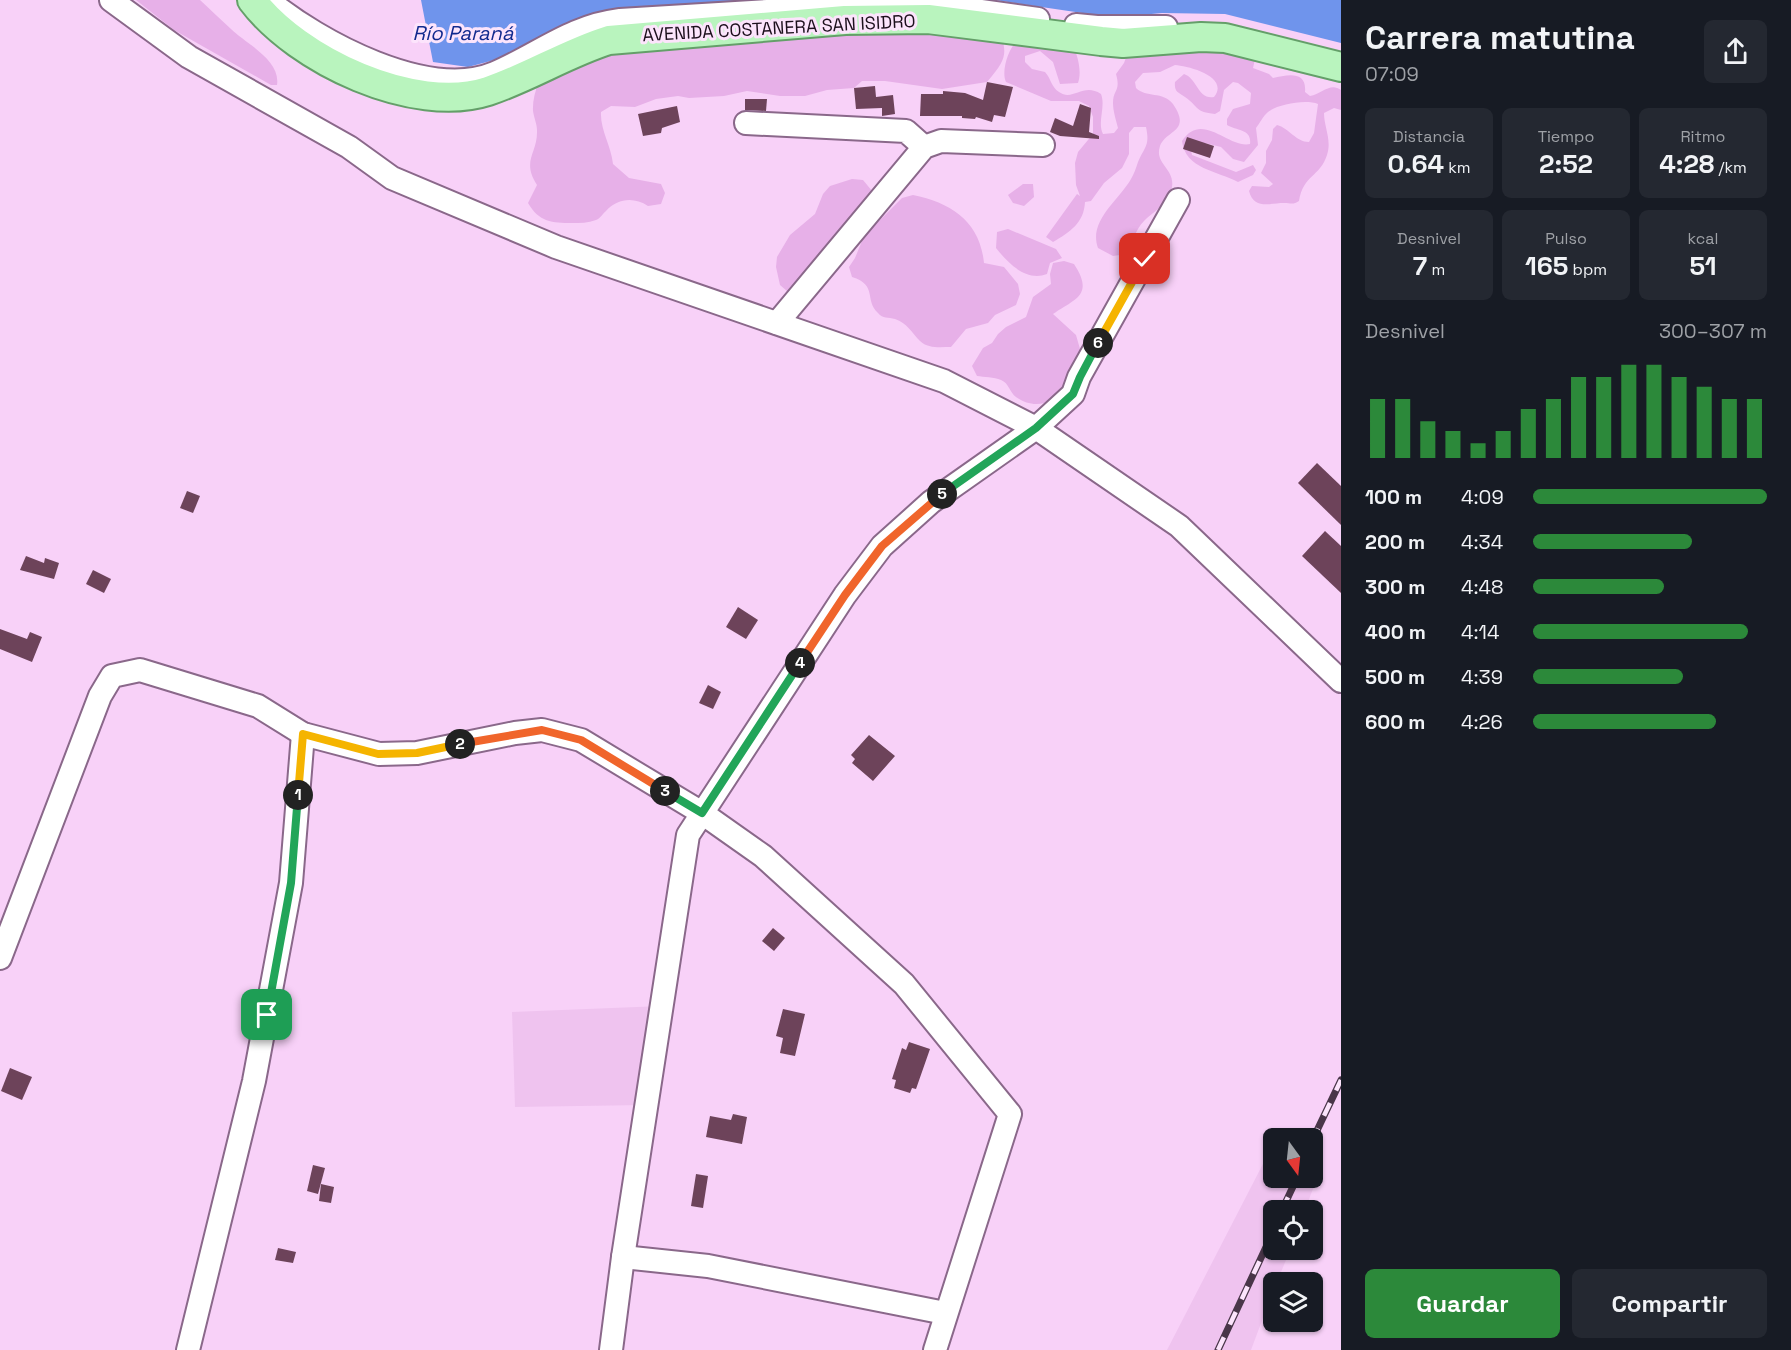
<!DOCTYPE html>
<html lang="es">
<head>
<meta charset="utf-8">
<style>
  body { margin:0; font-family:"Space Grotesk",sans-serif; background:#242831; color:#f1f3f6; height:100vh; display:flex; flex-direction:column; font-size:22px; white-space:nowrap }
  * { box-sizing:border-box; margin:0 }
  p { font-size:20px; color:#9ea1a6 }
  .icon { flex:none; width:33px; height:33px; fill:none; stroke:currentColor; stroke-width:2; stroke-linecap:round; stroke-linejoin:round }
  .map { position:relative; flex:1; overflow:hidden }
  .drawer { display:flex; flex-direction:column; background:#171b24; width:450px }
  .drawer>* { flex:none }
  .needle { width:39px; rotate:165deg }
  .buttons { position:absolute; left:1263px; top:1128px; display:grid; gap:12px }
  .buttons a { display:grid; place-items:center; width:60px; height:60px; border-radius:9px; background:#171b24; box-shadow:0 2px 4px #0004; font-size:30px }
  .pin { position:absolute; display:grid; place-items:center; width:51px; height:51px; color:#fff; margin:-26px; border-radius:12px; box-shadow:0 3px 9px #0006 }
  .km { position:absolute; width:30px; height:30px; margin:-15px; border-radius:50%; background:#222; color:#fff; font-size:16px; line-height:30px; text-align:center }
  .round { display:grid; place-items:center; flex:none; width:63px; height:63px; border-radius:9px; background:#242831 }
  .overview { display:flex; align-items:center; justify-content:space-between; height:102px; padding:0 24px }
  h1 { font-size:33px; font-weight:700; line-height:45px }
  .stats { display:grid; grid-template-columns:repeat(3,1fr); gap:9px; height:102px; padding:6px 24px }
  .stats div { display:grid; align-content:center; border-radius:9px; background:#242831; text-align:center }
  .stats b { font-size:26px; font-weight:700 }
  .stats small { font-size:16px; font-weight:400 }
  .stats p { font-size:16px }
  .chart { height:168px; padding:12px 24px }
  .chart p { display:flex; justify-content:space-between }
  .chart svg { width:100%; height:108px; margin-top:6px; stroke:#2c893a; stroke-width:6 }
  .button { display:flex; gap:12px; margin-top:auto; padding:12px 24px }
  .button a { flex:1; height:69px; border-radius:9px; background:#2c893a; color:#fff; font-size:24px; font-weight:700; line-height:69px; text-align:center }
  .button a+a { background:#242831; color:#f1f3f6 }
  ul { padding:0 24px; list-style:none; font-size:20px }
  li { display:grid; grid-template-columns:96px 72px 1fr; align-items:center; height:45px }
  li i { height:15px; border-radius:8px; background:#2c893a }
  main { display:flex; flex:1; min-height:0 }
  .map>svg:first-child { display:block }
  .built { fill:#efc3ef }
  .green { fill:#e7b0e8 }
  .water { fill:#6f94ec }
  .building { fill:#6d435a }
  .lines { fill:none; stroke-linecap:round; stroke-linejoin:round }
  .minor-casing { stroke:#8a688a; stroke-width:26 }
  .major-casing { stroke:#649f69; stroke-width:32 }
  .minor { stroke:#fff; stroke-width:22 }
  .major { stroke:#b9f4be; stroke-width:28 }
  .rail-casing { stroke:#493649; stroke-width:7 }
  .rail { stroke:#fce4fc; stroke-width:4.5; stroke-dasharray:14; stroke-linecap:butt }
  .split-1-casing { stroke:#fff; stroke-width:12 }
  .split-2-casing { stroke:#fff; stroke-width:12 }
  .split-3-casing { stroke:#fff; stroke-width:12 }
  .split-4-casing { stroke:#fff; stroke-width:12 }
  .split-5-casing { stroke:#fff; stroke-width:12 }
  .split-6-casing { stroke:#fff; stroke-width:12 }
  .split-7-casing { stroke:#fff; stroke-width:12 }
  .split-1 { stroke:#22a559; stroke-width:8 }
  .split-2 { stroke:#f5b400; stroke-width:8 }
  .split-3 { stroke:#f0652b; stroke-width:8 }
  .split-4 { stroke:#22a559; stroke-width:8 }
  .split-5 { stroke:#f0652b; stroke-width:8 }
  .split-6 { stroke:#22a559; stroke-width:8 }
  .split-7 { stroke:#f5b400; stroke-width:8 }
  .labels { text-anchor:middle; stroke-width:6; stroke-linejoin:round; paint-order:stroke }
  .street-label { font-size:18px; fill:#1d101d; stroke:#fce4fc }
  .water-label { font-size:20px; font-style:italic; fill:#112a8e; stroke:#fce4fc }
</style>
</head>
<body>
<main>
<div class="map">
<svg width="1341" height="1350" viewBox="0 0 1341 1350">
  <rect width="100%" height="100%" fill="#f8d1f8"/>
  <g class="built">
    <path d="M 662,1006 L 644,1105 L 515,1107 L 512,1012 Z"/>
    <path d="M 1266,1158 L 1273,1163 L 1274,1178 L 1299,1178 L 1314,1186 L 1305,1210 L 1274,1210 L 1274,1250 L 1290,1250 L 1277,1282 L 1274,1282 L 1273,1291 L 1251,1350 L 1167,1350 Z"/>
  </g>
  <g class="green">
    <path d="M 136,0 L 200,0 C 210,9 220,19 231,29 C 245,43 281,60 277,85 L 271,85 L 174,30 Z"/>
    <path d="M 998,21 C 1006,54 1010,55 987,82 L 942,89 L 885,81 L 862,81 L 854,88 L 827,90 L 805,96 L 780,96 L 747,91 L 724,96 L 689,98 L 678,96 L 656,99 L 635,107 L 611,106 L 601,112 C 600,130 611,145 613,164 L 629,178 L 661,184 L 665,193 L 661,204 L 648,206 C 634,197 618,198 606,211 C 602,214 601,218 596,220 C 588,223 580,223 572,223 C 552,223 539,222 528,203 L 537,185 C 521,160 538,154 537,130 C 537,124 534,118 533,111 C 532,93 542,73 551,57 Z"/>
    <path d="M 1017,41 L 1073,46 C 1078,56 1082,72 1078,83 L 1060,84 L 1053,62 L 1040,51 L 1025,56 L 1025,62 L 1032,69 L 1045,72 C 1051,78 1051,87 1059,92 C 1073,102 1083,82 1101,94 C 1106,107 1097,122 1103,134 L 1114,133 L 1118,128 C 1116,120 1113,111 1113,103 C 1113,89 1121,92 1116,74 L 1124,63 L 1128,52 L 1199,49 L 1204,52 L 1221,48 L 1256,55 L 1253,68 L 1269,74 L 1273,78 C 1287,75 1307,70 1305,92 L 1310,96 C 1322,94 1330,82 1341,90 L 1341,110 L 1334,108 L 1324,113 C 1324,127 1332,140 1327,155 C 1320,177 1303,175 1299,201 C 1293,205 1291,203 1284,203 C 1270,203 1254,210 1249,191 L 1252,186 L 1269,187 L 1273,184 L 1261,173 L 1266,163 L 1266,151 L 1272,140 L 1273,129 L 1277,125 C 1289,128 1296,142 1309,142 L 1314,133 L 1318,104 C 1306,99 1278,104 1268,112 C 1263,116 1260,123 1256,128 L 1258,145 L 1244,162 L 1233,159 L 1221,147 L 1205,143 L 1191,150 L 1192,155 L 1236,172 L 1253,165 L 1256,170 L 1253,175 L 1238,182 C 1218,171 1185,169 1182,141 C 1202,110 1229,149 1250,144 C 1252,129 1237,131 1227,125 L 1227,119 L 1233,109 L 1250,104 L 1251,93 L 1238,83 L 1233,82 L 1224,90 L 1220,111 L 1215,114 C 1195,112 1199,107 1185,97 C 1178,92 1174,92 1175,82 L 1184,74 C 1197,78 1198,100 1214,97 C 1230,77 1189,66 1175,65 L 1160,72 L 1143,73 L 1135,82 L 1136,88 C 1146,98 1163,91 1173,104 C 1192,132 1166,130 1160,146 C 1154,164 1175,168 1172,187 C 1169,204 1155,210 1144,221 C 1135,230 1132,244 1127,254 L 1113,256 L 1098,248 C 1088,221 1119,200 1131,179 C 1134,174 1136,168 1138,162 C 1145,146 1150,146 1146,127 L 1134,127 L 1129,133 L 1129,154 L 1122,168 L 1104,183 L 1091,201 L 1085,202 C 1084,223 1070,232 1053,242 L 1046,237 L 1077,194 L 1080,196 L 1076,185 L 1075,163 L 1078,152 L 1093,134 L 1093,117 L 1089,106 L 1079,101 L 1051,101 L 1006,82 C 1001,72 1008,49 1017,41 Z"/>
    <path d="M 852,179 L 863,180 L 877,197 L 794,297 L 780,285 L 776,267 L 777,257 L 790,235 L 815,214 L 823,194 L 830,186 Z"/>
    <path d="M 1023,184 L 1033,184 L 1034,197 L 1024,206 L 1013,203 L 1008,195 Z"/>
    <path d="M 913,195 C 952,203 980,222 984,263 L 1004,267 L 1018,284 L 1020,294 L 1016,305 L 995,315 L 988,323 L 966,329 L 951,347 C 941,347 928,349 920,341 C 912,333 907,323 895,319 C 888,317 883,319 878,313 C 864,300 878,285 852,277 L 849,267 L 855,258 L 864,236 L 902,198 Z"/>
    <path d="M 1008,229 L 1056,249 L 1062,258 L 1050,263 L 1047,274 C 1026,282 1008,263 996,248 L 997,232 Z"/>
    <path d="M 1064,261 L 1074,264 C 1095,296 1074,299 1053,314 L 1076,335 L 1082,356 L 1073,388 C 1053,400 1038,412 1016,397 C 1010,393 1009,383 1001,380 C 994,377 984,377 977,376 L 972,366 L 983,348 L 992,343 L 998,334 L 1006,327 L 1026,317 L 1033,297 L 1051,284 L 1050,274 L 1053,263 Z"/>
  </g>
  <g class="water">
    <path d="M 421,0 L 793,0 L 533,43 L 498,59 L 468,67 L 433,62 Z"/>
    <path d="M 995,0 L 1341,0 L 1341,43 L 1225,14 L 1162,13 L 1120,17 L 1089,14 Z"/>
  </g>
  <g class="building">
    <path d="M 987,82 L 1013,87 L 1005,117 L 994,115 L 992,122 L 976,117 L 975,119 L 962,118 L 962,116 L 920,116 L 921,94 L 943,94 L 943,91 L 965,93 L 983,100 Z"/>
    <path d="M 875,86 L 876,97 L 893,95 L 895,114 L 882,116 L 882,108 L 856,109 L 854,88 Z"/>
    <path d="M 745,99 L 767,99 L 766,111 L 745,110 Z"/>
    <path d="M 1080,104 L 1091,108 L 1089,132 L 1099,136 L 1099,139 L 1060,136 L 1050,132 L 1055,118 L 1073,126 Z"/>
    <path d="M 677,106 L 680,122 L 662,128 L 661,133 L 643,136 L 638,114 Z"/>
    <path d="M 1187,137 L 1214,146 L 1210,158 L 1183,149 Z"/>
    <path d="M 1317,463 L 1341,486 L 1341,525 L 1298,483 Z"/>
    <path d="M 187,491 L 200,496 L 193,513 L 180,508 Z"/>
    <path d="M 1325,531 L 1341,546 L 1341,593 L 1302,556 Z"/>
    <path d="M 26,556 L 44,563 L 45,558 L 59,563 L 54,579 L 20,570 Z"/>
    <path d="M 93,570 L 111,579 L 104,593 L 86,584 Z"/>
    <path d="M 738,607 L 758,620 L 746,639 L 726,627 Z"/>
    <path d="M 0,629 L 27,639 L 30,632 L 42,637 L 32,662 L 0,649 Z"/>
    <path d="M 708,685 L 721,692 L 713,709 L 699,703 Z"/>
    <path d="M 869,735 L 895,756 L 873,781 L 852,763 L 855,759 L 851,755 Z"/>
    <path d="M 773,928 L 785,938 L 774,951 L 762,941 Z"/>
    <path d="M 783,1009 L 805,1014 L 795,1056 L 780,1053 L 783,1038 L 776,1036 Z"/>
    <path d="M 909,1042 L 930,1049 L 916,1089 L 912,1088 L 910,1093 L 894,1088 L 896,1080 L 892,1079 L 902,1048 L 906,1050 Z"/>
    <path d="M 10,1068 L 32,1077 L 22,1100 L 1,1091 Z"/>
    <path d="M 733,1114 L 747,1117 L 742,1144 L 706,1137 L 710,1116 L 731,1120 Z"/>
    <path d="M 313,1165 L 325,1168 L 318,1194 L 307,1191 Z"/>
    <path d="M 696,1174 L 708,1176 L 703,1208 L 691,1206 Z"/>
    <path d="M 321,1184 L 334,1187 L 331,1203 L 319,1201 Z"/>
    <path d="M 278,1248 L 296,1252 L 293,1263 L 275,1260 Z"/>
  </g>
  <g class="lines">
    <defs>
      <g id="minor">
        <path d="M 111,0 L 189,57 L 349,147 L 392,178 L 556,247 L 944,381 L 1036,428 L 1179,526 L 1341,681"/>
        <path d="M 268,0 C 319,42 428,101 495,73 C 539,54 571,26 620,20 L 898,3 L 946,6 L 1038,19"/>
        <path d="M 1076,25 L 1097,27 L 1166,27"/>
        <path d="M 746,123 L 906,131 L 924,147"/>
        <path d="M 777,323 L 924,147 L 941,141 L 1043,145"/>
        <path d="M 0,958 L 100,696 L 112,676 L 140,670 L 258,706 L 303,734 L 379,754 L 417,753 L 515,733 L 542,730 L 581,740 L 702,813 L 763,856 L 904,984 L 1010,1114 L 935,1350"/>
        <path d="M 623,1257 L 708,1266 L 945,1313"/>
        <path d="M 188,1350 L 254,1081 L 291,883 L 303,734"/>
        <path d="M 611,1350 L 623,1257 L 688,835 L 845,595 L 882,546 L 931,502 L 1036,428 L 1073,394 L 1079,377 L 1178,200"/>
      </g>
      <path id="major" d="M 252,0 C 297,60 414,115 488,91 C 530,77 567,53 609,40 L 845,20 L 928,19 L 1101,41 L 1123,43 L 1201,37 L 1225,38 L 1341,67"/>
    </defs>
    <use href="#minor" class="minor-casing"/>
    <use href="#major" class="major-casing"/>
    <use href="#minor" class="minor"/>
    <use href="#major" class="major"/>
    <defs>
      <g id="rail">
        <path d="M 1312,1141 L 1341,1080"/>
        <path d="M 1282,1210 L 1297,1178"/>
        <path d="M 1218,1350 L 1274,1230"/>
      </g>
    </defs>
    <use href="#rail" class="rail-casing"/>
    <use href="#rail" class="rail"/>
  </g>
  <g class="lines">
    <defs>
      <path id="split-1" d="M 267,1015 L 291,883 L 298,795"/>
      <path id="split-2" d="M 298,795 L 303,734 L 378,754 L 417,753 L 460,744"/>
      <path id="split-3" d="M 460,744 L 542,730 L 581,740 L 665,791"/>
      <path id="split-4" d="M 665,791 L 702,813 L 800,663"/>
      <path id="split-5" d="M 800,663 L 845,595 L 882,546 L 942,494"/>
      <path id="split-6" d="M 942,494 L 1036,428 L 1073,394 L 1080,377 L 1098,343"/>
      <path id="split-7" d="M 1098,343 L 1145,259"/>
    </defs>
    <use href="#split-1" class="split-1-casing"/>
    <use href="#split-2" class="split-2-casing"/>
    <use href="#split-3" class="split-3-casing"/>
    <use href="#split-4" class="split-4-casing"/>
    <use href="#split-5" class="split-5-casing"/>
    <use href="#split-6" class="split-6-casing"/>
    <use href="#split-7" class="split-7-casing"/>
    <use href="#split-1" class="split-1"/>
    <use href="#split-2" class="split-2"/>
    <use href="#split-3" class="split-3"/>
    <use href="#split-4" class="split-4"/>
    <use href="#split-5" class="split-5"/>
    <use href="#split-6" class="split-6"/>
    <use href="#split-7" class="split-7"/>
  </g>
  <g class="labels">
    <g class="street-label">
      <text transform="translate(779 28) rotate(-3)" y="6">AVENIDA COSTANERA SAN ISIDRO</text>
    </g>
    <g class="water-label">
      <text x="463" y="40">Río Paraná</text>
    </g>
  </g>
</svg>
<div class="buttons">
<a><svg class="needle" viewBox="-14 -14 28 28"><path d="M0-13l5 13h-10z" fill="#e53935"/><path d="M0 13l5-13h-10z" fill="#9ea1a6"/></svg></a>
<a><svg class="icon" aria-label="locate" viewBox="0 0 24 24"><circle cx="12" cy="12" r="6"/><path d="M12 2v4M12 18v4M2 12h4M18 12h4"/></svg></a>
<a><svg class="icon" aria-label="layers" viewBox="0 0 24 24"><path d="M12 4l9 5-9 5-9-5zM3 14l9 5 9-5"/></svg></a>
</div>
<div class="pin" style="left:267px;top:1015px;background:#1e9e55"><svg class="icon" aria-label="arrive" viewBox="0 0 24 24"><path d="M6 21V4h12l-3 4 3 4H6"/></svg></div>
<div class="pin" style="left:1145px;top:259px;background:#d93025"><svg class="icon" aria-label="check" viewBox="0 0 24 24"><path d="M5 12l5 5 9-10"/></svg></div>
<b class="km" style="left:298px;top:795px">1</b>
<b class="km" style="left:460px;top:744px">2</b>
<b class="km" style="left:665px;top:791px">3</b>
<b class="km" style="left:800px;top:663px">4</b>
<b class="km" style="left:942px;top:494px">5</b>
<b class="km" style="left:1098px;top:343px">6</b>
</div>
<section class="drawer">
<div class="overview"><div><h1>Carrera matutina</h1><p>07:09</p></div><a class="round"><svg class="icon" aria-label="share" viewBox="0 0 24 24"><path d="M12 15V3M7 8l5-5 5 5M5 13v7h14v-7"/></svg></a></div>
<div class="stats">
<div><p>Distancia</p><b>0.64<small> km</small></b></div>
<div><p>Tiempo</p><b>2:52</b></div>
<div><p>Ritmo</p><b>4:28<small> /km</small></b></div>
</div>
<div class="stats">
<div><p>Desnivel</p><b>7<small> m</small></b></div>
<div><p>Pulso</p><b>165<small> bpm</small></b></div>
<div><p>kcal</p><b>51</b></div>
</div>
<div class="chart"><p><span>Desnivel</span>300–307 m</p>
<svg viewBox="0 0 160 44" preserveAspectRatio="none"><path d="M5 44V20M15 44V20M25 44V29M35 44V33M45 44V38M55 44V33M65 44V24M75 44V20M85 44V11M95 44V11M105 44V6M115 44V6M125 44V11M135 44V15M145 44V20M155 44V20"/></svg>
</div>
<ul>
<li><b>100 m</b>4:09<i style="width:100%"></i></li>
<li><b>200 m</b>4:34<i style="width:68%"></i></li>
<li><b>300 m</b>4:48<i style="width:56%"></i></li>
<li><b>400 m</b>4:14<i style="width:92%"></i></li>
<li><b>500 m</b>4:39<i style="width:64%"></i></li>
<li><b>600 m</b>4:26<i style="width:78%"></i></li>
</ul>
<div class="button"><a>Guardar</a><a>Compartir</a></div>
</section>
</main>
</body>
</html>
